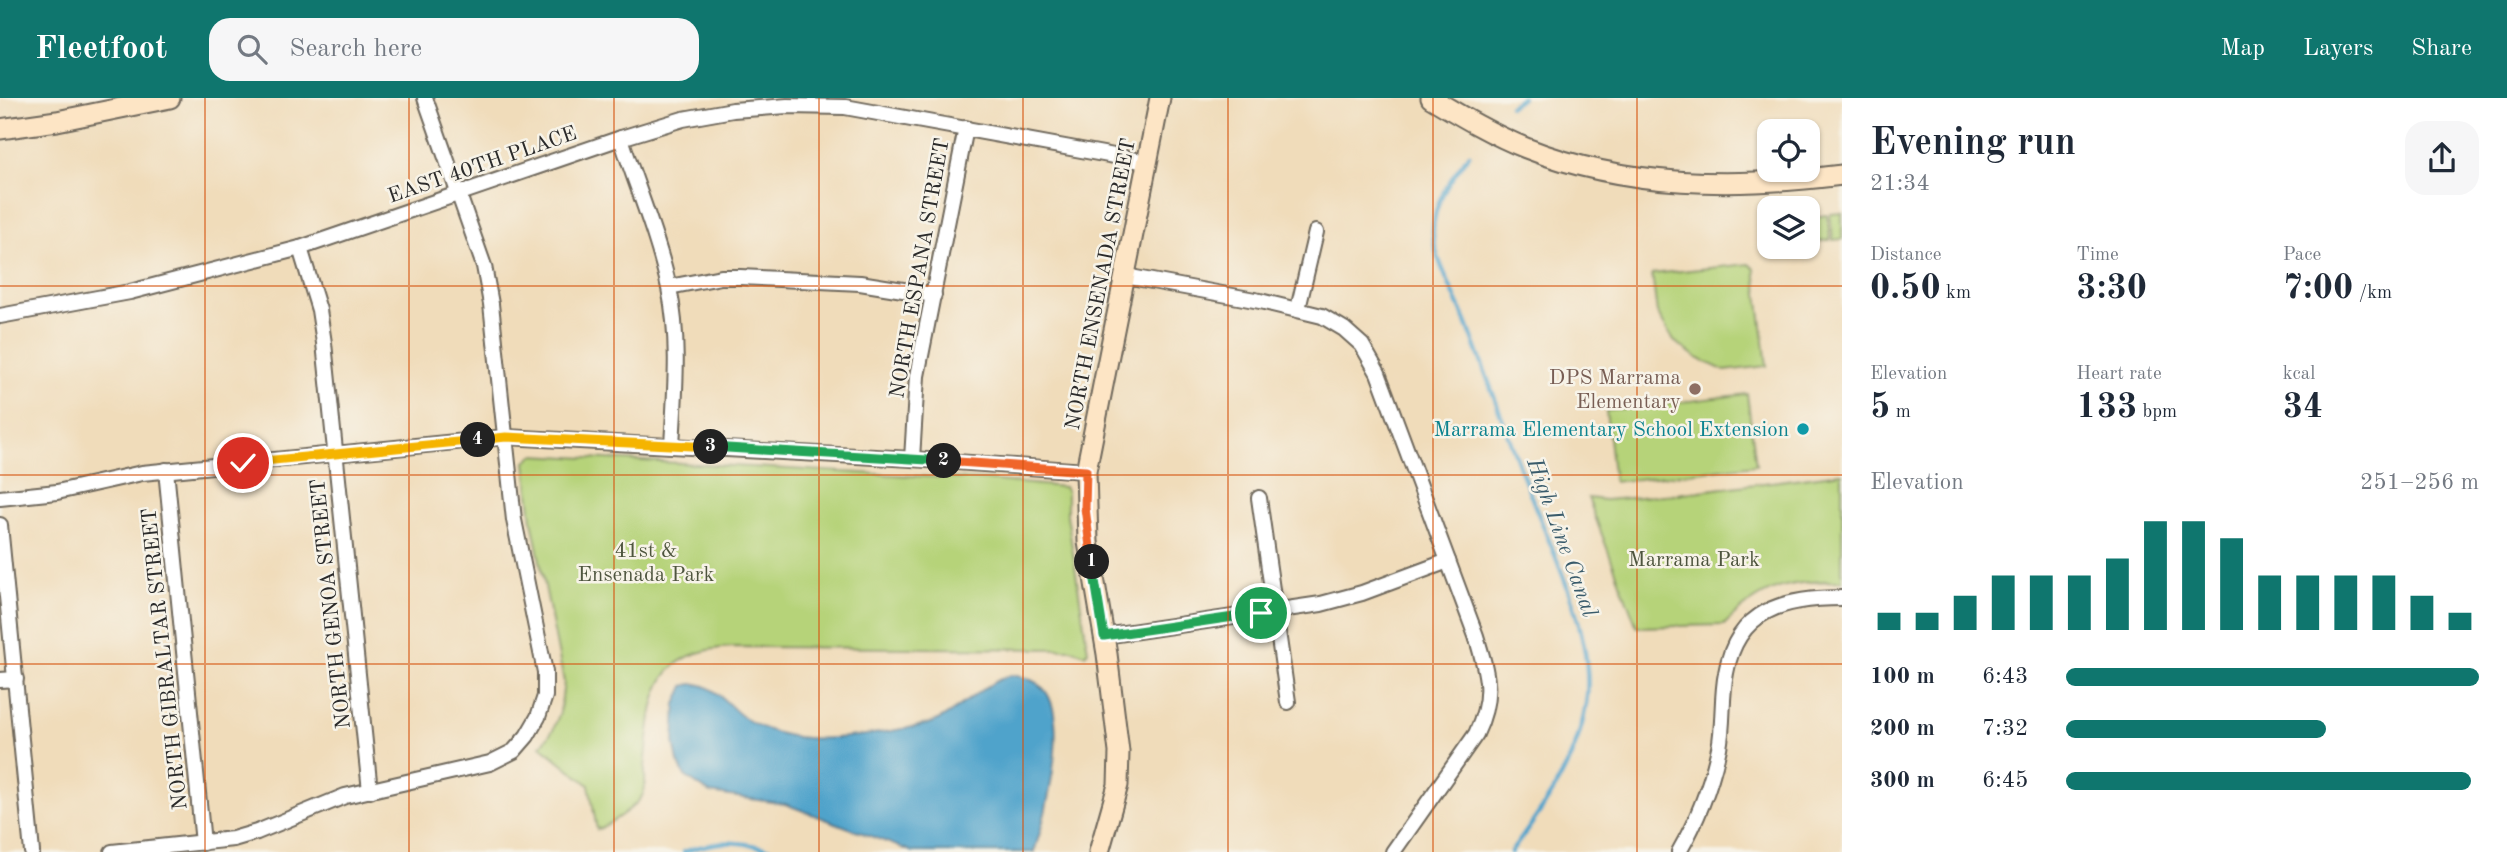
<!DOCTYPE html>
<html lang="en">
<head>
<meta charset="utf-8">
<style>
  body { margin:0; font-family:"Old Standard TT",serif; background:#f6f6f7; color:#1f2937; height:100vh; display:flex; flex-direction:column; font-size:26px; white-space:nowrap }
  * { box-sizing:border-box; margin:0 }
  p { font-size:23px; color:#747a83 }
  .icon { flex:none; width:38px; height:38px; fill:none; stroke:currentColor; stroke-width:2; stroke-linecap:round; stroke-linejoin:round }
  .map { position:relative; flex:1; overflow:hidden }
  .side { display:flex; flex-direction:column; background:#fff; width:665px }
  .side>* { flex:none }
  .buttons { position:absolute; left:1757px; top:21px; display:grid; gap:14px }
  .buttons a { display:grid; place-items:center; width:63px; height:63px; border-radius:14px; background:#fff; box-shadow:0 2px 5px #0004; font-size:35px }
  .pin { position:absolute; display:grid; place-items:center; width:60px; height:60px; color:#fff; margin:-30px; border:4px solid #fff; border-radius:50%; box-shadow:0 2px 7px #0007 }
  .km { position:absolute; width:35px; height:35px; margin:-18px; border-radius:50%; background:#222; color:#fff; font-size:19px; line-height:35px; text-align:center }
  .round { display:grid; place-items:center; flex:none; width:74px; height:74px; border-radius:21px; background:#f6f6f7 }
  .summary { display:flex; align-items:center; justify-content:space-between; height:119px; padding:0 28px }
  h1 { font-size:38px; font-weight:600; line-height:52px }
  .metrics { display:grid; grid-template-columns:repeat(3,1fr); gap:10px; height:119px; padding:7px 28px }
  .metrics div { display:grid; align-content:center }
  .metrics b { font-size:35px; font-weight:600 }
  .metrics small { font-size:19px; font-weight:400 }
  .metrics p { font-size:19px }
  .chart { height:196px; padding:14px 28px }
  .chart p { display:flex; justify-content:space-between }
  .chart svg { width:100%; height:126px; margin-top:7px; stroke:#0f766e; stroke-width:6 }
  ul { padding:0 28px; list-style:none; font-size:23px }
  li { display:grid; grid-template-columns:112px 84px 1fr; align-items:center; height:52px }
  li i { height:18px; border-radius:9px; background:#0f766e }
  header { display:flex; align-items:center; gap:42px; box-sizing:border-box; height:98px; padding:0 35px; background:#0f766e; color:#fff }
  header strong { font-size:33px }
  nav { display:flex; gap:38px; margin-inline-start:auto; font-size:24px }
  .search { width:490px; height:63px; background:#f6f6f7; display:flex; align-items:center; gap:18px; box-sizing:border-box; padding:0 24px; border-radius:21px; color:#747a83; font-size:26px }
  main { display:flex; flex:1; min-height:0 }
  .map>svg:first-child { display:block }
  .green { fill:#b6d379; stroke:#707f52; stroke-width:2 }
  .water { fill:#4fa3cb; stroke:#3d677b; stroke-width:2 }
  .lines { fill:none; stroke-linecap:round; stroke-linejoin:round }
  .stream { stroke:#4fa3cb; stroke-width:4.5 }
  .street-casing { stroke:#70695d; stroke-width:18 }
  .secondary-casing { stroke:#70695d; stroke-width:23 }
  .street { stroke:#fff; stroke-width:14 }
  .secondary { stroke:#fde5c5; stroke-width:19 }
  .split-1-casing { stroke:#fff; stroke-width:14 }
  .split-2-casing { stroke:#fff; stroke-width:14 }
  .split-3-casing { stroke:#fff; stroke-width:14 }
  .split-4-casing { stroke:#fff; stroke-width:14 }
  .split-5-casing { stroke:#fff; stroke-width:14 }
  .split-1 { stroke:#22a559; stroke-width:9 }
  .split-2 { stroke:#f0652b; stroke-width:9 }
  .split-3 { stroke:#22a559; stroke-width:9 }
  .split-4 { stroke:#f5b400; stroke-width:9 }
  .split-5 { stroke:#f5b400; stroke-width:9 }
  .grid { fill:none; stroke:#d5540f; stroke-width:2; stroke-opacity:0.55 }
  .education-dot { fill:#8d6e63; stroke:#f7f3e8; stroke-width:2.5 }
  .culture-dot { fill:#0f9aa8; stroke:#f7f3e8; stroke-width:2.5 }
  .labels { text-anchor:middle; stroke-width:5; stroke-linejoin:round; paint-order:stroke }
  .street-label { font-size:21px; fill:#2b2b2b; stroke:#f7f3e8 }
  .education-label { font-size:21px; fill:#785e54; stroke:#f7f3e8; text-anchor:end }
  .culture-label { font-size:21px; fill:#0d838f; stroke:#f7f3e8; text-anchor:end }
  .park-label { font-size:21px; fill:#4e553e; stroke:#f7f3e8 }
  .water-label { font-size:23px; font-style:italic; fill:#395b6b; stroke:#f7f3e8 }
</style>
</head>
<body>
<header>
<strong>Fleetfoot</strong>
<div class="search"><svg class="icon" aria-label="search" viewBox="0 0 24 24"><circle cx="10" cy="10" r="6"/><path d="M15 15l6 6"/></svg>Search here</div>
<nav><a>Map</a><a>Layers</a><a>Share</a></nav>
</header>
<main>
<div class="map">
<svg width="1842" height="754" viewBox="0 0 1842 754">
  <rect width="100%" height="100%" fill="#f7f3e8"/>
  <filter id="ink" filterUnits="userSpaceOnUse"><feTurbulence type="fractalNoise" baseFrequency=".0143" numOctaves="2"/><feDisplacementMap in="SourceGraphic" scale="14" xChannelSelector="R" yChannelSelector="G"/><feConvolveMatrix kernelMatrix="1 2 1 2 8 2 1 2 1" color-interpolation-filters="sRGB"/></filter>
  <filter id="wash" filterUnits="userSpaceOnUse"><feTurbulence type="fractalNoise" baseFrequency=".00686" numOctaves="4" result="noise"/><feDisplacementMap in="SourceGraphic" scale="28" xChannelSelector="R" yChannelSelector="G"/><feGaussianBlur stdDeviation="1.57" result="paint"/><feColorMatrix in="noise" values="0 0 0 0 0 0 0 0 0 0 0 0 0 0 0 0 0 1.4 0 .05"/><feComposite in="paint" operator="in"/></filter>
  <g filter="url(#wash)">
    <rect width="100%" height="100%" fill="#f0dcba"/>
    <g class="green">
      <path d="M 1842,115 L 1842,141 L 1833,142 L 1830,116 Z"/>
      <path d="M 1827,117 L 1830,142 L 1808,145 L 1808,120 Z"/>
      <path d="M 1749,166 L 1755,171 L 1767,268 L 1725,273 L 1697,260 L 1674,243 L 1657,215 L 1652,176 Z"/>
      <path d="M 1747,296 L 1756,367 L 1614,384 L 1606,313 Z"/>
      <path d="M 533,357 L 986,382 L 1064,389 L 1067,394 L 1067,417 L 1088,553 L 1085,556 L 1071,551 L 734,549 C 650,553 653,601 645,669 C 644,678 647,688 643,696 C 638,708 609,726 597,732 L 589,687 L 541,648 L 553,632 L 560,614 L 564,584 L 532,423 L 526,364 Z"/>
      <path d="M 1842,375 L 1842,483 C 1788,483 1763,488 1724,527 L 1637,529 L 1588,400 L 1605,402 L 1676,396 Z"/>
    </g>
    <path class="water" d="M 1011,577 C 1026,579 1040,583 1048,597 C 1067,631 1046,718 1034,754 L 913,754 L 785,706 L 710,695 L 685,678 L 678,664 L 674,644 L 676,606 L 684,588 C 711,578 726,608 746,621 C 763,632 787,639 807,640 C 839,642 871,637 902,631 C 912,629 924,628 934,624 C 962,611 982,586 1011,577 Z"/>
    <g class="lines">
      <g class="stream">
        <path d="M 1510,8 L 1522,0"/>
        <path d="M 1469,56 C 1451,82 1435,99 1433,132 C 1432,158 1457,200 1467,226 C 1488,280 1507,336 1528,390 C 1551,452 1593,531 1587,598 C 1581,657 1546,708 1511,754"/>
        <path d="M 684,754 C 720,741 743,742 779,754"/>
      </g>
    </g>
  </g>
  <g filter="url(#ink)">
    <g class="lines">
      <defs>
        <g id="street">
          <path d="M 621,40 C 637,90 658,139 669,190 C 680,241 675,295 672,347"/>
          <path d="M 300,150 L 319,212 L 324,245 L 370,693"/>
          <path d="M 1125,178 L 1260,203 L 1322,218 L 1344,231 L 1362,247 L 1378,275 L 1476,538 C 1488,577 1494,598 1476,636 L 1393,754"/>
          <path d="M 669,189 L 721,179 L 740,179 L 860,185 L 934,197"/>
          <path d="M 1298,211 L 1316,134"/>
          <path d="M 0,218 L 130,194 L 300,150 L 621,40 L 683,21 L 733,12 L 787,8 L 845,9 L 1147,64"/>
          <path d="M 912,361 L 917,278 L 966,30"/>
          <path d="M 166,372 L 203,745"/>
          <path d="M 0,400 L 57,394 L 142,375 L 506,339 L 912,361 L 1086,373"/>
          <path d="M 1259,400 L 1288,604"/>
          <path d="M 0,427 L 32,754"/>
          <path d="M 1104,538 L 1321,506 L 1362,495 L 1448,463"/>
          <path d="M 0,582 L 16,581"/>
          <path d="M 112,754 L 233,741 L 257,734 L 345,698 L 490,665 L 514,653 L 527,638 L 538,619 L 545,598 L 545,574 L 514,422 L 491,206 L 484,168 L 425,0"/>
          <path d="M 1679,754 C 1698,721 1711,687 1719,650 C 1724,625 1721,600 1726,575 C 1737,511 1785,500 1842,500"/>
        </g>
        <g id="secondary">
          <path d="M 1431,0 C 1461,18 1493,37 1526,50 C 1627,90 1736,90 1842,77"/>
          <path d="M 0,31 L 57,23 L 170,0"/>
          <path d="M 1099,754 L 1118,687 L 1119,654 L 1107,556 L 1088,444 L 1086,373 L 1160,0"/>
        </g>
      </defs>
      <use href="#street" class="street-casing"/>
      <use href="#secondary" class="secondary-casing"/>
      <use href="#street" class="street"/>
      <use href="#secondary" class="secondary"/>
    </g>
  </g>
  <g class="lines" filter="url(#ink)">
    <defs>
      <path id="split-1" d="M 1092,464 L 1104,538 L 1261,515"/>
      <path id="split-2" d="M 944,363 L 1086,373 L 1085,410 L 1092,464"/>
      <path id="split-3" d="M 711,349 L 944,363"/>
      <path id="split-4" d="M 478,342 L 506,339 L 711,349"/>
      <path id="split-5" d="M 243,365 L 478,342"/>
    </defs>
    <use href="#split-1" class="split-1-casing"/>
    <use href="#split-2" class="split-2-casing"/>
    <use href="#split-3" class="split-3-casing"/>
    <use href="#split-4" class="split-4-casing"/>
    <use href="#split-5" class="split-5-casing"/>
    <use href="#split-1" class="split-1"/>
    <use href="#split-2" class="split-2"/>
    <use href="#split-3" class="split-3"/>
    <use href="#split-4" class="split-4"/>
    <use href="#split-5" class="split-5"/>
  </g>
  <path class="grid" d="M 205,0 L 205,754M 409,0 L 409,754M 614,0 L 614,754M 819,0 L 819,754M 1023,0 L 1023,754M 1228,0 L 1228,754M 1433,0 L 1433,754M 1637,0 L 1637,754M 0,188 L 1842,188M 0,377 L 1842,377M 0,566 L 1842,566"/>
  <circle class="education-dot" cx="1695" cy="291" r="7"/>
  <circle class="culture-dot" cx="1803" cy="331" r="7"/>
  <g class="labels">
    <g class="street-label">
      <text transform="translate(482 66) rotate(-19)" y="7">EAST 40TH PLACE</text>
      <text transform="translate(919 170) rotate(-80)" y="7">NORTH ESPANA STREET</text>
      <text transform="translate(1100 186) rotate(-79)" y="7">NORTH ENSENADA STREET</text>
      <text transform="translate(330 506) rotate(-96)" y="7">NORTH GENOA STREET</text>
      <text transform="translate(164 561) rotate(-96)" y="7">NORTH GIBRALTAR STREET</text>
    </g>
    <g class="education-label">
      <text x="1681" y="286">DPS Marrama<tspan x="1681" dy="24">Elementary</tspan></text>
    </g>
    <g class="culture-label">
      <text x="1789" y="338">Marrama Elementary School Extension</text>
    </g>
    <g class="park-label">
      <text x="646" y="459">41st &amp;<tspan x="646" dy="24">Ensenada Park</tspan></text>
      <text x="1694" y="468">Marrama Park</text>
    </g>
    <g class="water-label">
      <text transform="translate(1563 439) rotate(70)" y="8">High Line Canal</text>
    </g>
  </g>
</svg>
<div class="buttons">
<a><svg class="icon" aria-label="locate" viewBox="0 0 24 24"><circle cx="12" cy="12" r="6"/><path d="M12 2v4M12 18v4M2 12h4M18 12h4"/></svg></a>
<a><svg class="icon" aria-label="layers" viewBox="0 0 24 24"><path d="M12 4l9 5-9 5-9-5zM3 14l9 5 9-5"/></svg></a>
</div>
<div class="pin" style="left:1261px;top:515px;background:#1e9e55"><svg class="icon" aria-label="arrive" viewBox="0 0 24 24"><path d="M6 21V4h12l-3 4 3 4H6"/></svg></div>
<div class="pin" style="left:243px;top:365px;background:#d93025"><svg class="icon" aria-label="check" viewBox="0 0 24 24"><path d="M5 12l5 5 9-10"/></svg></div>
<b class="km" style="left:1092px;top:464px">1</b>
<b class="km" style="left:944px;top:363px">2</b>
<b class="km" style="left:711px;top:349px">3</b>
<b class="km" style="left:478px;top:342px">4</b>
</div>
<section class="side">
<div class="summary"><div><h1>Evening run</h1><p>21:34</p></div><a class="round"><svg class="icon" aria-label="share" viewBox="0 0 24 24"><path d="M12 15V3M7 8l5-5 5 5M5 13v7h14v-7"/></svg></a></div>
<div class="metrics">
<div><p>Distance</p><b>0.50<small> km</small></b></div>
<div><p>Time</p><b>3:30</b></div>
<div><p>Pace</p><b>7:00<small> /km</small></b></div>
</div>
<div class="metrics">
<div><p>Elevation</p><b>5<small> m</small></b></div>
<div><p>Heart rate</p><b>133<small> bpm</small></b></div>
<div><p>kcal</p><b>34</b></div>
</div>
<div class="chart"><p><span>Elevation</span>251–256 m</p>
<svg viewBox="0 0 160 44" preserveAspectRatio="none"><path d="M5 44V38M15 44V38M25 44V32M35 44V25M45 44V25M55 44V25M65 44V19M75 44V6M85 44V6M95 44V12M105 44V25M115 44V25M125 44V25M135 44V25M145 44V32M155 44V38"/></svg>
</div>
<ul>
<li><b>100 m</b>6:43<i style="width:100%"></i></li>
<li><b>200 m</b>7:32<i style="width:63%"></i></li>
<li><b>300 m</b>6:45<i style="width:98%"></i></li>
</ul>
</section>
</main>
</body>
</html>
